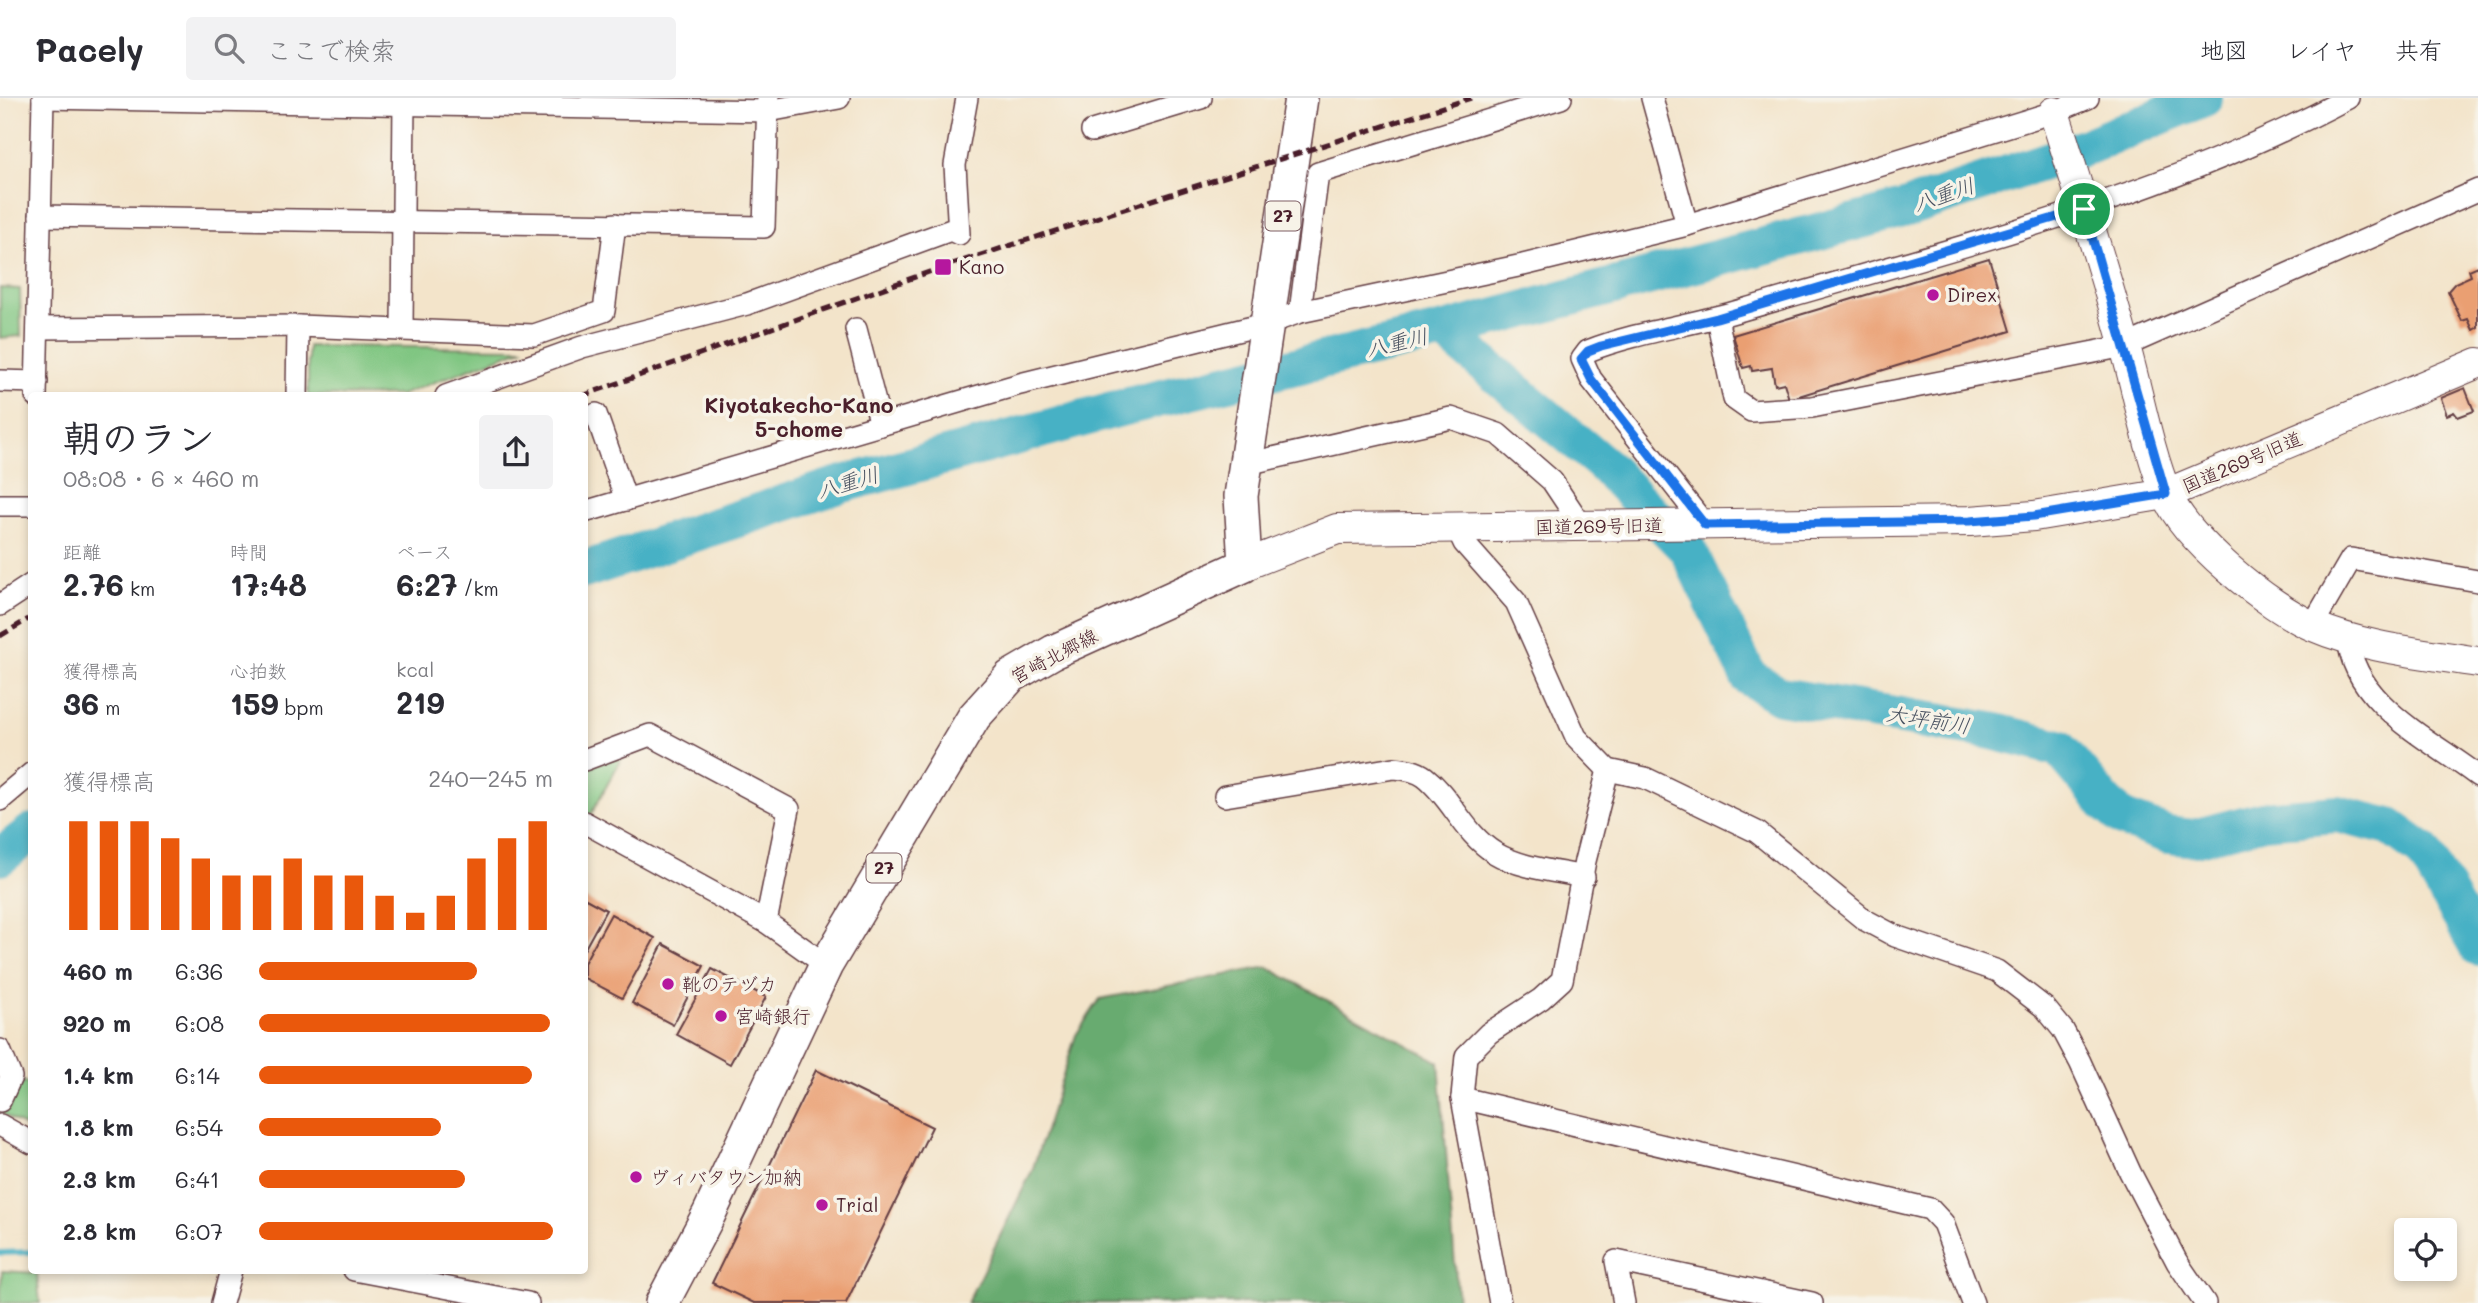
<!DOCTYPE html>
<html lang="ja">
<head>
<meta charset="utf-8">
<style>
  body { margin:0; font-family:Mali,"Klee One",sans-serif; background:#f2f2f3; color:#2b2b33; height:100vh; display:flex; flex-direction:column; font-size:26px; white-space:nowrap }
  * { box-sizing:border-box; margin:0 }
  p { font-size:23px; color:#7c7c81 }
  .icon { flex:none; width:38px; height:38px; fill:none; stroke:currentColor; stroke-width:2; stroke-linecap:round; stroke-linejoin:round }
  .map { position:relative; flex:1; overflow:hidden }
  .panel { position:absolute; left:28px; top:294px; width:560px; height:882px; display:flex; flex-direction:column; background:#fff; border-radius:7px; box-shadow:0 4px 10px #0003 }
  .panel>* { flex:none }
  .controls { position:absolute; left:2394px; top:1120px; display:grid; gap:14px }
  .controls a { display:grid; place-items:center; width:63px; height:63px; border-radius:7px; background:#fff; box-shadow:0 4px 10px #0003; font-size:35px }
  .pin { position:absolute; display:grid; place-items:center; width:60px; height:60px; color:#fff; margin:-30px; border:4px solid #fff; border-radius:50%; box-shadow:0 2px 7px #0007 }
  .round { display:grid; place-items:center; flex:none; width:74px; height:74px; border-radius:7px; background:#f2f2f3 }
  .headline { display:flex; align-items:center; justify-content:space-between; height:119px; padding:0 35px }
  h1 { font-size:38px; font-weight:700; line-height:52px }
  .stats { display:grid; grid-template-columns:repeat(3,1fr); gap:10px; height:119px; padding:7px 35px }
  .stats div { display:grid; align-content:center }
  .stats b { font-size:30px; font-weight:700 }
  .stats small { font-size:19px; font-weight:400 }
  .stats p { font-size:19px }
  .chart { height:196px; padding:14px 35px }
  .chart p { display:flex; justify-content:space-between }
  .chart svg { width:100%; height:126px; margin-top:7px; stroke:#ea580c; stroke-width:6 }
  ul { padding:0 35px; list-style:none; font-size:23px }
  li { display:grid; grid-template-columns:112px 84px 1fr; align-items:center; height:52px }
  li i { height:18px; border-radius:9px; background:#ea580c }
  header { display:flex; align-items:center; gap:42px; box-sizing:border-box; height:98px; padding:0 35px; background:#fff; border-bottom:2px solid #e1e1e2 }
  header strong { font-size:33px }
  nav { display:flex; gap:38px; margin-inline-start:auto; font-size:24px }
  .search { width:490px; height:63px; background:#f2f2f3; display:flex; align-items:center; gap:18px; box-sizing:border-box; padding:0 24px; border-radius:7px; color:#7c7c81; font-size:26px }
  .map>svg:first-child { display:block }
  .green { fill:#80c682; stroke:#657256; stroke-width:2 }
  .forest { fill:#68ab70; stroke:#59654e; stroke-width:2 }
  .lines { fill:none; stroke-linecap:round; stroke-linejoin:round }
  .stream { stroke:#47b1c5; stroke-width:6 }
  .river { stroke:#47b1c5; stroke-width:38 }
  .building { fill:#ea9f72 }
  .street-casing { stroke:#633d43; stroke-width:24 }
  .secondary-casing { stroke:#633d43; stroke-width:32 }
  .primary-casing { stroke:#633d43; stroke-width:36 }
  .street { stroke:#fff; stroke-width:21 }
  .secondary { stroke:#fff; stroke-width:30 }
  .primary { stroke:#fff; stroke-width:33 }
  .rail { stroke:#4a1f2b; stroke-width:5; stroke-dasharray:10 5; stroke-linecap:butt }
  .route-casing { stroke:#fff; stroke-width:14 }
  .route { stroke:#1a73e8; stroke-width:9 }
  .poi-dot { fill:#b5179e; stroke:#f7f3e8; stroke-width:2.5 }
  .labels { text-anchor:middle; stroke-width:7; stroke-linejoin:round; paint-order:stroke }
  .shield { fill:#f7f3e8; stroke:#7e5f64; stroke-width:2 }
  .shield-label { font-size:18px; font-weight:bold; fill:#4a1f2b }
  .poi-label { font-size:19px; fill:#4a1f2b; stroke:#f7f3e8; text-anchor:start }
  .street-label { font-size:19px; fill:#4a1f2b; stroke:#f7f3e8 }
  .water-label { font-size:21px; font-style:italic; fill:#495261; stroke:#f7f3e8 }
  .neighbourhood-label { font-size:21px; font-weight:bold; fill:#4a1f2b; stroke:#f7f3e8 }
</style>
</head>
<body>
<header>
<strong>Pacely</strong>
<div class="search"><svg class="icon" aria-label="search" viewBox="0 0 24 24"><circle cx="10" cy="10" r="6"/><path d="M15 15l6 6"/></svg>ここで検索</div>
<nav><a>地図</a><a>レイヤ</a><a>共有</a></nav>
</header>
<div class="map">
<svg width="2478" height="1205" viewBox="0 0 2478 1205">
  <rect width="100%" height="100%" fill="#f7f3e8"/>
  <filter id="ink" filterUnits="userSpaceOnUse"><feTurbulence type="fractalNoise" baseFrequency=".0143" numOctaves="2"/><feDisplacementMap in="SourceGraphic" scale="14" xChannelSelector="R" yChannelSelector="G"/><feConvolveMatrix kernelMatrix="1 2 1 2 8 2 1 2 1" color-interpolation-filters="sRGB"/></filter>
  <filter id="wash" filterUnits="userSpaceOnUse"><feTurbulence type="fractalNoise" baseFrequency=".00686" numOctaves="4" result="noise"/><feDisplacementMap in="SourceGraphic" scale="28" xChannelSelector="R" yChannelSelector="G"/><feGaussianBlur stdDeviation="1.57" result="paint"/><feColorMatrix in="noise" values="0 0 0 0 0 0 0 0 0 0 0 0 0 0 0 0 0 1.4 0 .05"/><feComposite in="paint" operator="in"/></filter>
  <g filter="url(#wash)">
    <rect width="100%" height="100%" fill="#f3e4ca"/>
    <g class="green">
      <path d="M 0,190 L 20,191 L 21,238 L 0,240 Z"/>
      <path d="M 308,248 L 524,250 L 401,297 L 308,298 Z"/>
      <path d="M 624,656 L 589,720 L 585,717 L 584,669 Z"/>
      <path d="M 18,981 L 31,987 L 31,1032 L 1,1015 Z"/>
      <path d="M 2,1173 L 37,1175 L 40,1205 L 0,1205 Z"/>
    </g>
    <path class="forest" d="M 1267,869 L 1439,964 L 1458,1205 L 967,1205 L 1032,1073 L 1076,937 L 1100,901 Z"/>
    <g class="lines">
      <path class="stream" d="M 0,1155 L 32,1154"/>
      <g class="river">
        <path d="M 1444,233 L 1603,366 L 1688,452 L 1749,579 L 1780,598 L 1992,633 L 2059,650 L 2107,707 L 2124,721 L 2168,737 L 2194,740 L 2263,722 L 2337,716 L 2390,729 L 2423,753 L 2478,849"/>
        <path d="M 584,472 L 836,388 L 1124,309 L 1444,233 L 1907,110 L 2076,53 L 2204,0"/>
        <path d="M 0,759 L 32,734"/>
      </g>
    </g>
    <g id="blocks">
      <g class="building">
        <path d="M 1989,160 L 2011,233 L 1789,301 L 1784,285 L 1775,287 L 1772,270 L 1752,273 L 1751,268 L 1743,270 L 1733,237 Z"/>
        <path d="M 2478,168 L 2478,229 L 2473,232 L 2468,221 L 2462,223 L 2448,193 L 2455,185 L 2471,178 L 2469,172 Z"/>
        <path d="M 2465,290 L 2474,313 L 2458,319 L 2454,314 L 2447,317 L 2441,300 Z"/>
        <path d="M 584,800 L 606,812 L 584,852 Z"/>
        <path d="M 611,816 L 655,840 L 622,900 L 584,880 L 584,865 Z"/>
        <path d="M 663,846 L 704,868 L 673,927 L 632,905 Z"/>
        <path d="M 712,871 L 766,899 L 730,966 L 676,936 Z"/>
        <path d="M 816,972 L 932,1029 L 846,1205 L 754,1205 L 712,1185 Z"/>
      </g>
    </g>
  </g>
  <g filter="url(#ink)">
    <use href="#blocks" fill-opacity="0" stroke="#633d43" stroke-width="2"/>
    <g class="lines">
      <defs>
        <g id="street">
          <path d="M 43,0 L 768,13 L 839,0"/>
          <path d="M 1652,0 L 1687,127"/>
          <path d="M 1092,33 L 1201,0"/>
          <path d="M 40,118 L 764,129 L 768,0"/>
          <path d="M 1300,214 L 1318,75 L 1561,0"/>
          <path d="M 1717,220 L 1734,301 L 1751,313 L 1812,309 L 2125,248 L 2478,92"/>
          <path d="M 38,230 L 298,228 L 534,237 L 604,213 L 615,126"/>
          <path d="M 402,230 L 404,0"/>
          <path d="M 856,231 L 881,327"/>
          <path d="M 0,283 L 37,284"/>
          <path d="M 36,298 L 43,0"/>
          <path d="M 297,298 L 298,228"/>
          <path d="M 446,298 L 582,249 L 747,206 L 951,132 L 959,136 L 955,67 L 967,0"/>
          <path d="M 596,316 L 626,402"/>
          <path d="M 1246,366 L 1451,320 L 1498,336 L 1552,383 L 1582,428"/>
          <path d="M 0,407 L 32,407"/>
          <path d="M 584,414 L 1020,286 L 1269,225 L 1300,214 L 1523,167 L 1687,127 L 2054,14 L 2088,0"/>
          <path d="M 1705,427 L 1591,281 L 1582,261 L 1588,253 C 1637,234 1692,227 1742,212 C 1946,152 2159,101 2348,0"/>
          <path d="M 1457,430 L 1464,445 L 1516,504 L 1576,639 L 1608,672 L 1645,680 L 1757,734 L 1865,822 L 1895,838 L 1997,873 L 2045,910 L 2063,932 L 2080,964 L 2130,1074 L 2177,1164 L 2205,1205"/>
          <path d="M 0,507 L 32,486"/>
          <path d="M 2312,528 L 2351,461 L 2478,483"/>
          <path d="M 2348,539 C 2353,606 2430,641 2478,678"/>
          <path d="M 584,662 L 650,637 L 789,711 L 766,824"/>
          <path d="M 1225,698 L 1394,670 C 1404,671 1416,672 1425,679 C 1452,700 1463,735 1495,755 C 1520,770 1555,773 1584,779"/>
          <path d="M 0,702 L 32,675"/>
          <path d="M 584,724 L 766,824 L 826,867"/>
          <path d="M 0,952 L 11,979 L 0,1003"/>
          <path d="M 1462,1000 L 1930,1111 L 1943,1125 L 1973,1205"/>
          <path d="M 0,1027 L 32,1045"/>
          <path d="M 354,1172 L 528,1205"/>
          <path d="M 222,1205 L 231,1172"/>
          <path d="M 1500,1205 L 1462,1000 L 1466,958 L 1489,935 L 1541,901 L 1562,882 L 1585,763 L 1608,672"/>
          <path d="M 1624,1205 L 1616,1163 L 1812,1205"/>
        </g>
        <g id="secondary">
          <path d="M 2054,14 C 2079,93 2104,172 2126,252 C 2138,295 2149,354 2166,395 C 2184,440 2268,509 2313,528 C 2364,550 2423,555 2478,564"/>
          <path d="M 1245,467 L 1337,431 L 1970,423 L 2034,418 L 2166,396 L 2478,265"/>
        </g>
        <path id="primary" d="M 662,1205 L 709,1116 L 826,867 L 974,619 L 1010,579 L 1053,554 L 1245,467 L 1241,398 L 1301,0"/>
      </defs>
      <use href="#street" class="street-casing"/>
      <use href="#secondary" class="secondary-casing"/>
      <use href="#primary" class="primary-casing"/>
      <use href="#street" class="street"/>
      <use href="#secondary" class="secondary"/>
      <use href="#primary" class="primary"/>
      <g class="rail">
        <path d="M 582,298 L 943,169 L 1471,0"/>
        <path d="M 0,538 L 32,519"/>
      </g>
    </g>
  </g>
  <g class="lines" filter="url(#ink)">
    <defs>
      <path id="route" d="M 2084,111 L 2166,396 L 2034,418 L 1970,423 L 1705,427 L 1591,281 L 1581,261 L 1588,253 L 1601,248 L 1717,220 Z"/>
    </defs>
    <use href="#route" class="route-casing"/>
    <use href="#route" class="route"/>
  </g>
  <g class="poi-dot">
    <rect x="934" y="160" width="18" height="18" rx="3.5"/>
    <circle cx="1933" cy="197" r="7"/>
    <circle cx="668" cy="886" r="7"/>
    <circle cx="721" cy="918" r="7"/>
    <circle cx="636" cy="1079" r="7"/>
    <circle cx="822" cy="1107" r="7"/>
  </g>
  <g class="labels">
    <g class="shield">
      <rect x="1265.5" y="103.5" width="35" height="29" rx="5"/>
      <rect x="866.5" y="755.5" width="35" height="29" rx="5"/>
    </g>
    <g class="shield-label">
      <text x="1283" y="124">27</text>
      <text x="884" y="776">27</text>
    </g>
    <g class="poi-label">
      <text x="959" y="176">Kano</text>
      <text x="1947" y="204">Direx</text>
      <text x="682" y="893">靴のテヅカ</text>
      <text x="735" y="925">宮崎銀行</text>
      <text x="650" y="1086">ヴィバタウン加納</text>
      <text x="836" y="1114">Trial</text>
    </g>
    <g class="street-label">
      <text transform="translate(2242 364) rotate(-23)" y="7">国道269号旧道</text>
      <text transform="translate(1599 428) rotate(-1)" y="7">国道269号旧道</text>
      <text transform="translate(1054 558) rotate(-28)" y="7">宮崎北郷線</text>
    </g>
    <g class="water-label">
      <text transform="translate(1944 97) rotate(-19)" y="7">八重川</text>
      <text transform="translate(1397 245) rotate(-13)" y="7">八重川</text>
      <text transform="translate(848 385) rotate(-16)" y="7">八重川</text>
      <text transform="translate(1928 622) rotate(9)" y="7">大坪前川</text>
    </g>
    <g class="neighbourhood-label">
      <text x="799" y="315">Kiyotakecho-Kano<tspan x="799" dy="24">5-chome</tspan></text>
    </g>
  </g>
</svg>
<div class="controls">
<a><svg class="icon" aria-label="locate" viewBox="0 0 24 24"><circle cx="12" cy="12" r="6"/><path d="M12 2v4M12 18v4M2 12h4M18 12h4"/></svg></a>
</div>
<div class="pin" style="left:2084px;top:111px;background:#1e9e55"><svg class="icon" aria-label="arrive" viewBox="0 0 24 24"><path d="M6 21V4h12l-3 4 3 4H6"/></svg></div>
<section class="panel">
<div class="headline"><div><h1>朝のラン</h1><p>08:08 · 6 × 460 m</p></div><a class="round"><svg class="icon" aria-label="share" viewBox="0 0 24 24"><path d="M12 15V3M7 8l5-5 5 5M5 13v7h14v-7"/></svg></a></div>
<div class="stats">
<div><p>距離</p><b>2.76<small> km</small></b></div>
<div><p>時間</p><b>17:48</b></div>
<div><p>ペース</p><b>6:27<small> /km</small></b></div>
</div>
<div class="stats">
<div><p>獲得標高</p><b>36<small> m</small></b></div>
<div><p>心拍数</p><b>159<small> bpm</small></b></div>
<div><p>kcal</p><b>219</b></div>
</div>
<div class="chart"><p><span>獲得標高</span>240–245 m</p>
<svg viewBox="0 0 160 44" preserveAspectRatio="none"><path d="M5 44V6M15 44V6M25 44V6M35 44V12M45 44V19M55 44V25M65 44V25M75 44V19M85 44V25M95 44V25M105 44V32M115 44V38M125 44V32M135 44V19M145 44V12M155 44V6"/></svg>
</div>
<ul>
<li><b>460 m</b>6:36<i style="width:74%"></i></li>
<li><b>920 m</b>6:08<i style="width:99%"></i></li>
<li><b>1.4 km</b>6:14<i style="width:93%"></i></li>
<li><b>1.8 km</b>6:54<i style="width:62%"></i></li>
<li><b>2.3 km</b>6:41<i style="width:70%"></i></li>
<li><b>2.8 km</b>6:07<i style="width:100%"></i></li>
</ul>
</section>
</div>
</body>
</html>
